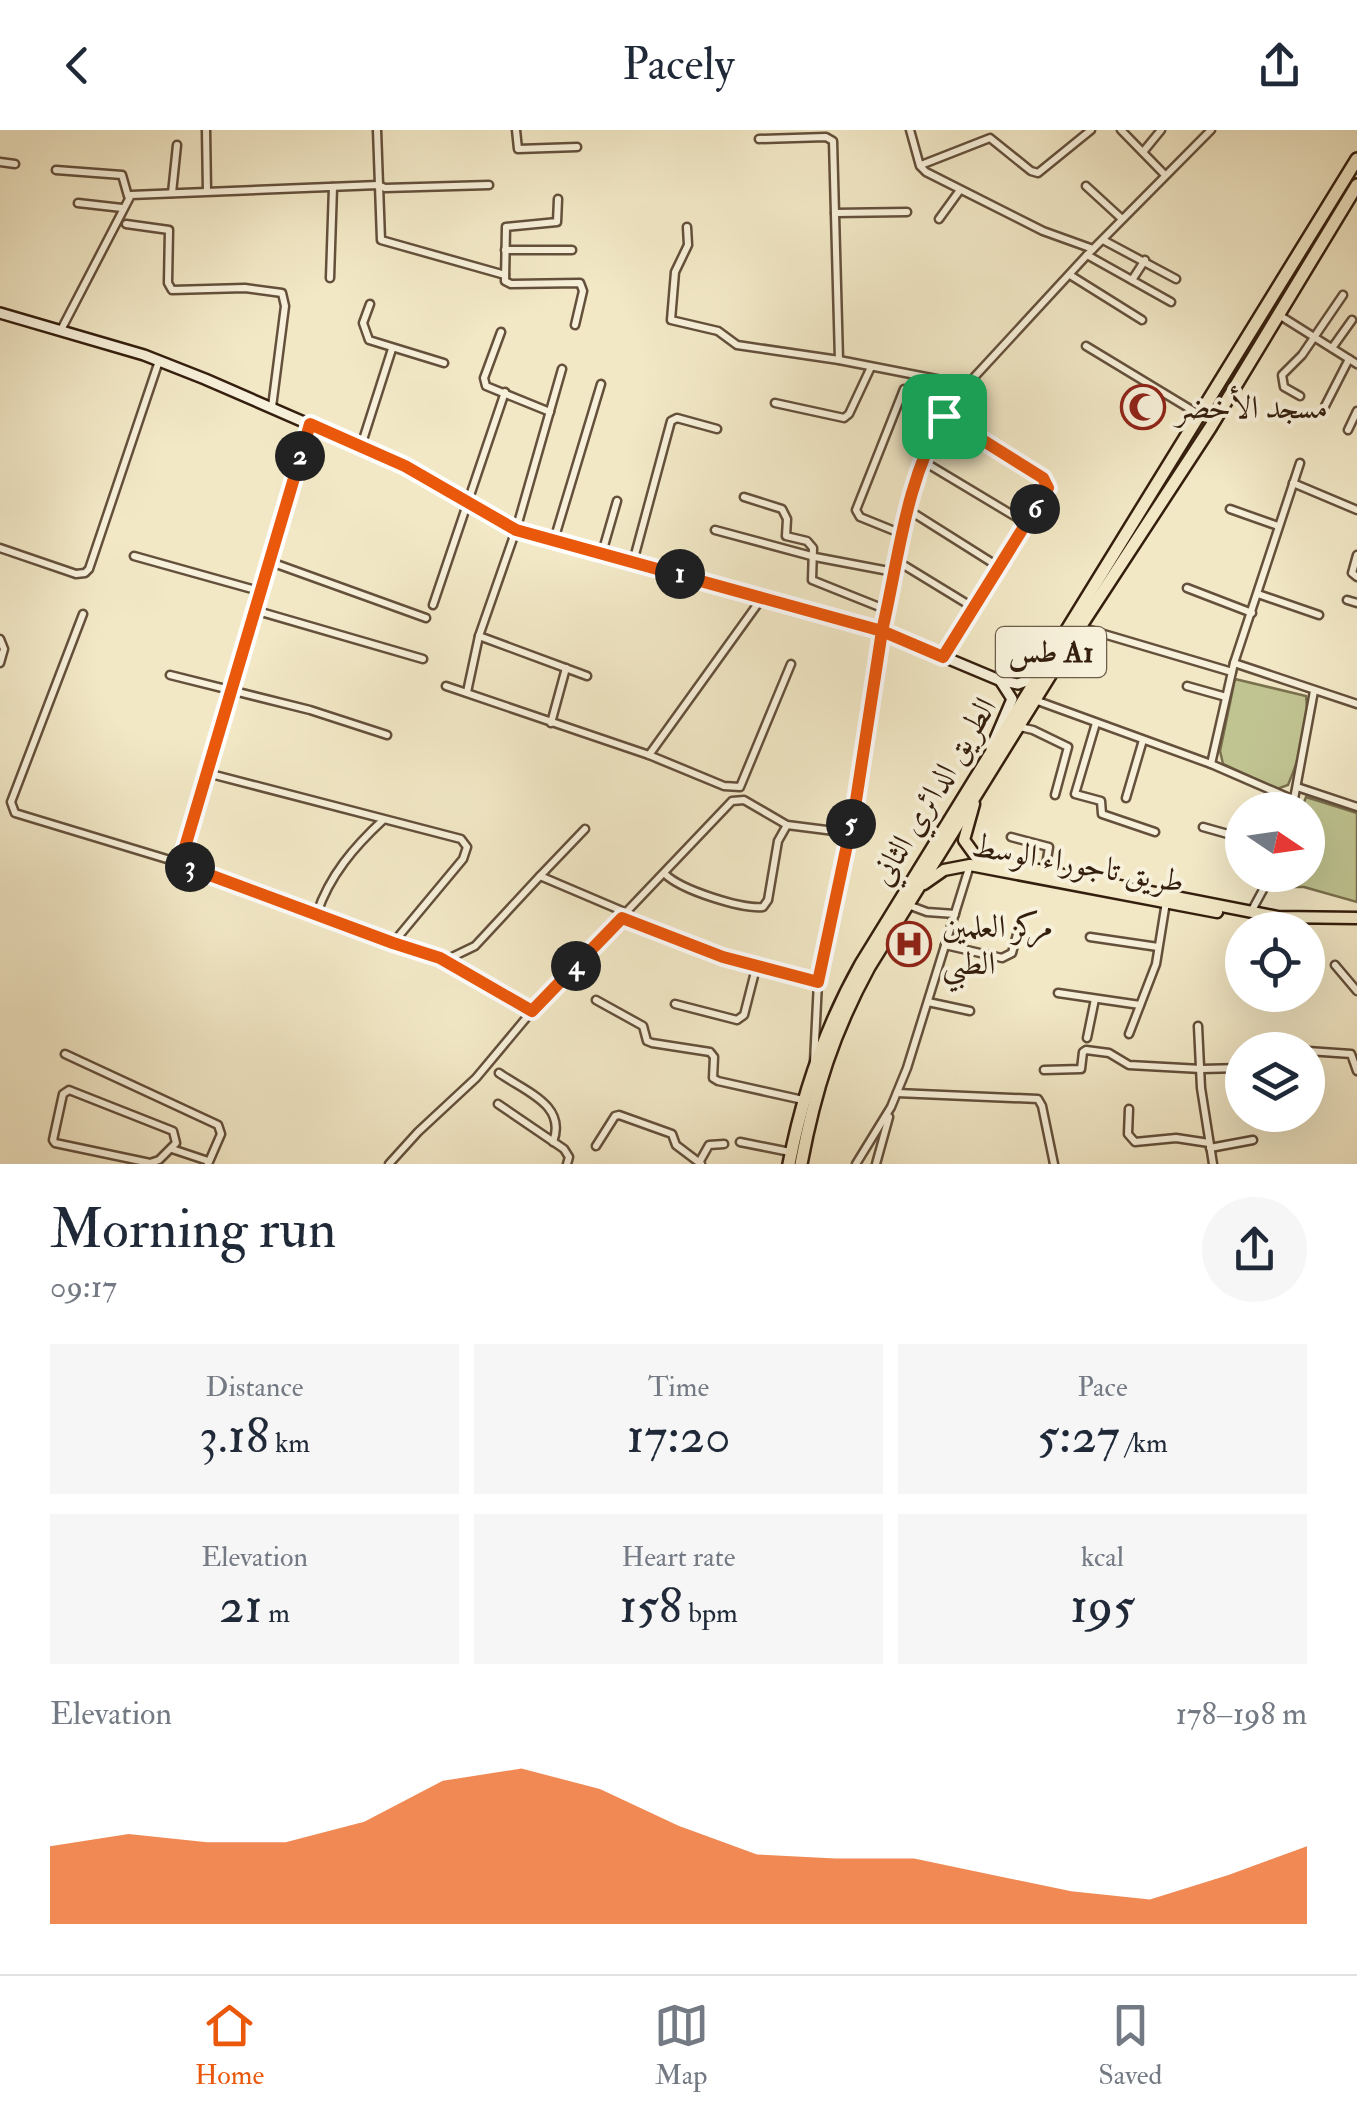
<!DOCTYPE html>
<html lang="en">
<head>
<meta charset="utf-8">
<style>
  body { margin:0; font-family:"IM FELL Double Pica",Amiri,serif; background:#f6f6f7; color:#1f2937; height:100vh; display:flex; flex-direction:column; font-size:38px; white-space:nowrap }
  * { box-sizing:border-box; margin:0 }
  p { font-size:32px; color:#747a83 }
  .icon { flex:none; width:55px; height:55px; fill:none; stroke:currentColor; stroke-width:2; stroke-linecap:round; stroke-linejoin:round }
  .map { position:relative; height:1034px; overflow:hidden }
  .details { display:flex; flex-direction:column; background:#fff; flex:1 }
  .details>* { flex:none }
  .needle { width:65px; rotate:103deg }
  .controls { position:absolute; left:1225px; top:662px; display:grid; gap:20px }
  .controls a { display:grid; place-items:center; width:100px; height:100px; border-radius:50%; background:#fff; box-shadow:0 10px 40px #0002; font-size:50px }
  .pin { position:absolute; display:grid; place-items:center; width:85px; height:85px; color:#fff; margin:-42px; border-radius:20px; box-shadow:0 5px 15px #0006 }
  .km { position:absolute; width:50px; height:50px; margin:-25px; border-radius:50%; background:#222; color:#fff; font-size:28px; line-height:50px; text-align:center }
  .round { display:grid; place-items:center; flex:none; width:105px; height:105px; border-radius:52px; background:#f6f6f7 }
  .overview { display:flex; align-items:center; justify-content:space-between; height:170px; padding:0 50px }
  h1 { font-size:55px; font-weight:600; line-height:75px }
  .metrics { display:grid; grid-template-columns:repeat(3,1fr); gap:15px; height:170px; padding:10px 50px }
  .metrics div { display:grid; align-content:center; border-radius:0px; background:#f6f6f7; text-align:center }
  .metrics b { font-size:50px; font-weight:600 }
  .metrics small { font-size:28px; font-weight:400 }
  .metrics p { font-size:28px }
  .chart { height:280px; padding:20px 50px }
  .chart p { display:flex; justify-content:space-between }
  .chart svg { width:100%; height:180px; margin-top:10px; fill:#ea580c; opacity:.7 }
  header { display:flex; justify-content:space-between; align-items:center; height:130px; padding:0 50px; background:#fff; font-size:45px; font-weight:600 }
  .tabs { display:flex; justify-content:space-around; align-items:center; height:140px; border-top:2px solid #e0e1e3; background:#fff; font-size:28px; color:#747a83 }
  .tabs a { display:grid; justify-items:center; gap:5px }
  .tabs .active { color:#ea580c }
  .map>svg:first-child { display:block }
  .green { fill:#c0c491; stroke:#7a714f; stroke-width:2.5 }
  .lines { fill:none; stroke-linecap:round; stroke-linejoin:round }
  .street-casing { stroke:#64503b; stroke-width:11 }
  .secondary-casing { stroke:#341e0d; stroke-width:14 }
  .primary-casing { stroke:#341e0d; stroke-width:15 }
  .highway-casing { stroke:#341e0d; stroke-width:16 }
  .street { stroke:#f7f0da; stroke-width:6 }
  .secondary { stroke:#f7f0da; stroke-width:9 }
  .primary { stroke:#f2e8c6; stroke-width:10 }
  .highway { stroke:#f2e8c6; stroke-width:11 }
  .route-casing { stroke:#fff; stroke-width:20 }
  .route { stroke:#ea580c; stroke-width:12 }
  .labels { text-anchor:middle; stroke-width:8; stroke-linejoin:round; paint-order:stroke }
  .shield { fill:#f7f0da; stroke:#6e5d4a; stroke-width:2.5 }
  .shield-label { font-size:30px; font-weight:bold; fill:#341e0d }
  .poi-label { font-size:32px; fill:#341e0d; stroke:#f7f0da; text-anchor:start }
  .street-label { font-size:32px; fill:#341e0d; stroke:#f7f0da }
</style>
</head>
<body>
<header><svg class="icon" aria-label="back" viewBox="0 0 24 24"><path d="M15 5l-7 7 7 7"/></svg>Pacely<svg class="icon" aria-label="share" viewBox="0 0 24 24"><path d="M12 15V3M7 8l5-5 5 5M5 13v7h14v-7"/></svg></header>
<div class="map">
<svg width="1357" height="1034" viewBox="0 0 1357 1034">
  <rect width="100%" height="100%" fill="#f2e8c6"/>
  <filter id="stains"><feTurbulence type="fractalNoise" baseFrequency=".002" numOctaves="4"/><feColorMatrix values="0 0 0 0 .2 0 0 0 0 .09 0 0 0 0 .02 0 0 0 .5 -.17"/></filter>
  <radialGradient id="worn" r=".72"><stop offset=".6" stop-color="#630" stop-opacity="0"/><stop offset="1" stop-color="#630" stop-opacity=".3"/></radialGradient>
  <g class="green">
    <path d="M 1235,549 L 1306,566 C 1310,594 1299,629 1288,655 L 1277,659 L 1223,634 L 1220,621 Z"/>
    <path d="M 1306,667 L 1357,683 L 1357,772 L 1304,757 L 1269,757 L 1274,745 L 1308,745 L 1308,680 L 1301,680 Z"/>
  </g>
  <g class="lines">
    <defs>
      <g id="street">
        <path d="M 206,0 L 207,61"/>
        <path d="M 377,0 L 381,110 L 505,145"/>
        <path d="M 516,0 L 518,19 L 577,17"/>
        <path d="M 910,0 L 920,36 L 926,42 L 1043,101 L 1093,119"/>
        <path d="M 1121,0 L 1165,45"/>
        <path d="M 759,9 L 826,7 L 833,11 L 839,230 L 967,255"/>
        <path d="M 1143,22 L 1161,0"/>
        <path d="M 0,32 L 15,34"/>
        <path d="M 921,35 L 990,8 L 1031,41 L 1038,43 L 1091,0"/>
        <path d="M 56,40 L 122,45 L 128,66"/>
        <path d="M 1086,56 L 1122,89"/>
        <path d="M 172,63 L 177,15"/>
        <path d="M 558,69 L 557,92 L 506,97 L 505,151 L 511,154 L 580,153 L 583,161 L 575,195"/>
        <path d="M 78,73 L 122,78"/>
        <path d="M 835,83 L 907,82"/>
        <path d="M 939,89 L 960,60"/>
        <path d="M 126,94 L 169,100 L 168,153 L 172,160 L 245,158 L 282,163 L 285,176 L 272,277"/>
        <path d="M 687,97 L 688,115 L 675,142 L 671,190 L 718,201 L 737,215 L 839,230"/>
        <path d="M 1103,110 L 1176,149"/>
        <path d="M 505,120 L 572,120"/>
        <path d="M 1087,125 L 1171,172"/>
        <path d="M 1070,145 L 1142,190"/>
        <path d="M 330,148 L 333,57"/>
        <path d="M 1132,150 L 1145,130"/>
        <path d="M 370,174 L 363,193 L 369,210 L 444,233"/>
        <path d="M 1279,185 L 1357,234"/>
        <path d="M 61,200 L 131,65 L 378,55 L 385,58 L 489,55"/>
        <path d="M 501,202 L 484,248 L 486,256 L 550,282"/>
        <path d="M 1086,216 L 1200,285"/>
        <path d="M 1332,218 L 1352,190"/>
        <path d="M 562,239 L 516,400 L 479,506 L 587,546"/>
        <path d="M 1300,266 L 1284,257 L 1282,245 L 1302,225 L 1343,165"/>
        <path d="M 775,273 L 844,288 L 849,284 L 871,237"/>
        <path d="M 1325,276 L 1349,229"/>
        <path d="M 310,295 L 180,733 L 440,828 L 532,881"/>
        <path d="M 1348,300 L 1357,281"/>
        <path d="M 361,316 L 392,219"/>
        <path d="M 921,330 L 1026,393"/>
        <path d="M 1293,353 L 1357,380"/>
        <path d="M 744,367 L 782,379 L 787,389 L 786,406 L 807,411 L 813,418 L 812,450 L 887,480"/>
        <path d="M 907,379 L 999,437"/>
        <path d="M 1230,379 L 1278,396"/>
        <path d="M 715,400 L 815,427 L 894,442"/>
        <path d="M 902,404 L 860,387 L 856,380 L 904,259"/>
        <path d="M 554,410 L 601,254"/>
        <path d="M 0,418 L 76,444 L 85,443 L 89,439 L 159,231"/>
        <path d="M 602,423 L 617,371"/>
        <path d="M 1357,425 L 1352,443 L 1357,447"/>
        <path d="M 134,426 L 259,461"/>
        <path d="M 268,431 L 426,488"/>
        <path d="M 897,431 L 974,478"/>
        <path d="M 633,432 L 671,291 L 677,288 L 717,299"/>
        <path d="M 1187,458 L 1252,483"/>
        <path d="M 1258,464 L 1319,485"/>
        <path d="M 1347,470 L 1357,473"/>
        <path d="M 433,475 L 505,262"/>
        <path d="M 254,480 L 423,529"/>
        <path d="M 83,484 L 11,672 L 15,683 L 180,733"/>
        <path d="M 1080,497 L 1232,542"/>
        <path d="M 0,509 L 4,519 L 0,533"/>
        <path d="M 943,527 L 1048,354 L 944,286"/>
        <path d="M 1234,533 L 1357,574"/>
        <path d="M 170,545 L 310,580 L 387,605"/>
        <path d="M 446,556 L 649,625 L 724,656 L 740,657 L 791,534"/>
        <path d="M 1187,556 L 1226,567"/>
        <path d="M 467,562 L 479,506"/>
        <path d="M 1035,570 L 1211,634 L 1294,670"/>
        <path d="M 551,593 L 566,538"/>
        <path d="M 1096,593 L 1075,664 L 1101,671 L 1102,684 L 1155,702"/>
        <path d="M 1020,597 L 1033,600 L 1068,617 L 1055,665"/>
        <path d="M 649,625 L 762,468"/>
        <path d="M 1211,634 L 1234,533 L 1300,333"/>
        <path d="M 207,643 L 461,709 L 467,717 L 463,729 L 393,813"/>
        <path d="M 1297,657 L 1357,677"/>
        <path d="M 1126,668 L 1143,610"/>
        <path d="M 1292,680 L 1314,561"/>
        <path d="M 1203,697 L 1242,708"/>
        <path d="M 1011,707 L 1049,717 L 1045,741"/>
        <path d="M 665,744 C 681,760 741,779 763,777 L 768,770 L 778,711 L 787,695"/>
        <path d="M 540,746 L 585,699"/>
        <path d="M 908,775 L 927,782 L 955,784"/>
        <path d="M 1251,782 L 1271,745"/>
        <path d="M 317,783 C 330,745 354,717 383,690"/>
        <path d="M 622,787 L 756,838 L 818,852"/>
        <path d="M 1090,807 L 1158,817"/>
        <path d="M 945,815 L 1002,828 L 1012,823 L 1020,793"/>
        <path d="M 446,830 L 475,816 L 540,746 L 627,783"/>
        <path d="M 1335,835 L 1357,861"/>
        <path d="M 1058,863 L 1140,875"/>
        <path d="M 596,870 L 643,896 L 647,911 L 652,913 L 710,922 L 714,927 L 713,948 L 718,951 L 803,970"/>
        <path d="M 928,872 L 970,881"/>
        <path d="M 675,874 L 737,890 L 744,885 L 756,838"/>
        <path d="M 1198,896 L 1201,958 L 1213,1034"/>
        <path d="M 1129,904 L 1156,834 L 1166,772"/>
        <path d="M 1087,908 L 1095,869"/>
        <path d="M 1268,920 L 1288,920"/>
        <path d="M 1308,921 L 1351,924 L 1357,941"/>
        <path d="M 65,924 L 218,995 L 221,1004 L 208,1034"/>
        <path d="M 814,932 L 818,852 L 855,677 L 882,501 L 921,330 L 944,286 L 967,255 L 1087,125 L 1211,0"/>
        <path d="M 1044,940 L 1081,939 L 1083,922 L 1086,920 L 1109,923 L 1129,935 L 1201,939 L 1242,938"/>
        <path d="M 499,943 C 526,962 567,975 553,1012"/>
        <path d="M 69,960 L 173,1001 L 176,1013 L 159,1030 L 150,1033 L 55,1013 L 53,1010 L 63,964 Z"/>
        <path d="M 897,963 L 1038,969 L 1042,976 L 1054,1034"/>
        <path d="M 498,974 L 564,1019 L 569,1027 L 567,1034"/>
        <path d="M 1129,979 L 1128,1004 L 1135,1012 L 1176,1008 L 1209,1013"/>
        <path d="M 740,1012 L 790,1022"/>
        <path d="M 596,1016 L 615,986 L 619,985 L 672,1004 L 676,1015 L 701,1034"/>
        <path d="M 1210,1018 L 1253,1010"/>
        <path d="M 172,1019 L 208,1031"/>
        <path d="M 700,1031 L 709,1015 L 724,1014"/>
        <path d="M 389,1034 L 418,1002 L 476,948 L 532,881 L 732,671 L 744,670 L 787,695 L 850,703"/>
        <path d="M 856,1034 L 891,977 L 907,938 L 970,735"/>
        <path d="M 876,1034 L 889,987"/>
      </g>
      <g id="secondary">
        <path d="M 0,183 L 144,225 L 205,249 L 405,336 L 516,400 L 882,501 L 999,550 L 1018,554 L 1034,548"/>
        <path d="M 991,618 L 1012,569 L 1001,552"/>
      </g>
      <g id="primary">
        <path d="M 974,674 L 964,710 L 977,728 L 1278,787 L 1357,788"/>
        <path d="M 924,754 L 944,740 L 970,735 L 1217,782"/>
      </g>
      <g id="highway">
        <path d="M 789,1034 C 803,962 825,898 861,834 L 1357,29"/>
        <path d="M 801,1034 C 815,960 833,903 869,837 L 1080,497 L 1210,298 L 1357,55"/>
      </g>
    </defs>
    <use href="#street" class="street-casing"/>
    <use href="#secondary" class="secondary-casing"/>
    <use href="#primary" class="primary-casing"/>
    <use href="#highway" class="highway-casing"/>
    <use href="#street" class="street"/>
    <use href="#secondary" class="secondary"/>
    <use href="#primary" class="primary"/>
    <use href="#highway" class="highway"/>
  </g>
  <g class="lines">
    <defs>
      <path id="route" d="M 944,286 C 905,352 899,428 882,501 L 516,400 L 405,336 L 310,294 L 180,734 L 393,813 L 440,828 L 532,881 L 622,788 L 723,827 L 818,852 L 855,677 L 882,501 L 943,527 L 1048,358 L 1043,348 L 944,286"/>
    </defs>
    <use href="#route" class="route-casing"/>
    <use href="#route" class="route"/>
  </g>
  <defs>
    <symbol id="mosque-ring" viewBox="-11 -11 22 22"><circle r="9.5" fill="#f7f0da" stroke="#8f2418" stroke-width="1.5"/><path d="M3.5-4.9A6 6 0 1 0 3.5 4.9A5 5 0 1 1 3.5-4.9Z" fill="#8f2418"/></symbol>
    <symbol id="hospital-ring" viewBox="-11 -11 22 22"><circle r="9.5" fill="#f7f0da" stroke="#8f2418" stroke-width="1.5"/><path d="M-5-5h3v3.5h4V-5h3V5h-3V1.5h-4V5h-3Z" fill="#8f2418"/></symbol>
  </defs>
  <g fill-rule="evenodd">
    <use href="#mosque-ring" x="1118" y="252" width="50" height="50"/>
    <use href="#hospital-ring" x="884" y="789" width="50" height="50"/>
  </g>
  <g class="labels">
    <rect class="shield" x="996" y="497" width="110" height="50" rx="8"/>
    <g class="shield-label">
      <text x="1051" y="532">طس A1</text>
    </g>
    <g class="poi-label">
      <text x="1176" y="288">مسجد الأخضر</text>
      <text x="942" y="807">مركز العلمين<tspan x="942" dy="37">الطبي</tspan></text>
    </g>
    <g class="street-label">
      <text transform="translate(933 661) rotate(-59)" y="11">الطريق الدائري الثاني</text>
      <text transform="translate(1078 733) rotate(10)" y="11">طريق تاجوراء الوسط</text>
    </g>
  </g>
  <rect width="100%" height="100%" filter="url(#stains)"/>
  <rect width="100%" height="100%" fill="url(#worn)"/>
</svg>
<div class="controls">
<a><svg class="needle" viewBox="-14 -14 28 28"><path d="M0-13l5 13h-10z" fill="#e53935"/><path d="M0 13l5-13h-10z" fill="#747a83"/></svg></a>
<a><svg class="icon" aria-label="locate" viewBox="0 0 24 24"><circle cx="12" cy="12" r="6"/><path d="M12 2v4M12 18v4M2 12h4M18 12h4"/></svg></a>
<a><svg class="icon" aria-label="layers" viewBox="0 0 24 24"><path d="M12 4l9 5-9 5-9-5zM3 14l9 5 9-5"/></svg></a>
</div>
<div class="pin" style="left:944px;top:286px;background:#1e9e55"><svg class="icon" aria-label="arrive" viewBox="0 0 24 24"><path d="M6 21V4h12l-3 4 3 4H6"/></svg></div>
<b class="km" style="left:680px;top:444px">1</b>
<b class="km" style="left:300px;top:326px">2</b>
<b class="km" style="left:190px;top:737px">3</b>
<b class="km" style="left:576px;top:836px">4</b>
<b class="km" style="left:851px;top:694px">5</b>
<b class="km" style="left:1035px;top:379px">6</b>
</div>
<section class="details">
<div class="overview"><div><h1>Morning run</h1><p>09:17</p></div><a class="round"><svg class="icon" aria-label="share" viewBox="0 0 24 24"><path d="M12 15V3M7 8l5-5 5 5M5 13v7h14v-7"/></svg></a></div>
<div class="metrics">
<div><p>Distance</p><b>3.18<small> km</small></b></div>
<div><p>Time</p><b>17:20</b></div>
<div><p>Pace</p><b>5:27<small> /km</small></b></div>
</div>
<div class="metrics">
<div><p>Elevation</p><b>21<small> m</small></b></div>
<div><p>Heart rate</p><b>158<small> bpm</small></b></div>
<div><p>kcal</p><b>195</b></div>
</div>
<div class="chart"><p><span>Elevation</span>178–198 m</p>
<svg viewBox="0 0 160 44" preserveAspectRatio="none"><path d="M0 44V25L10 22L20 24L30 24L40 19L50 9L60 6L70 11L80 20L90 27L100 28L110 28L120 32L130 36L140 38L150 32L160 25V44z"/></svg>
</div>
</section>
<nav class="tabs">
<a class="active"><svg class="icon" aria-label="home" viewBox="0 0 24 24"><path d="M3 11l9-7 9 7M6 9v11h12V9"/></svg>Home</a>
<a><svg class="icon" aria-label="map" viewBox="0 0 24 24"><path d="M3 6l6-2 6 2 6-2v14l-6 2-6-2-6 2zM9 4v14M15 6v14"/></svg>Map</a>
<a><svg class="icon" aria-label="saved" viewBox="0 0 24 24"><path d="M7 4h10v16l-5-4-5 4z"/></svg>Saved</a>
</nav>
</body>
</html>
